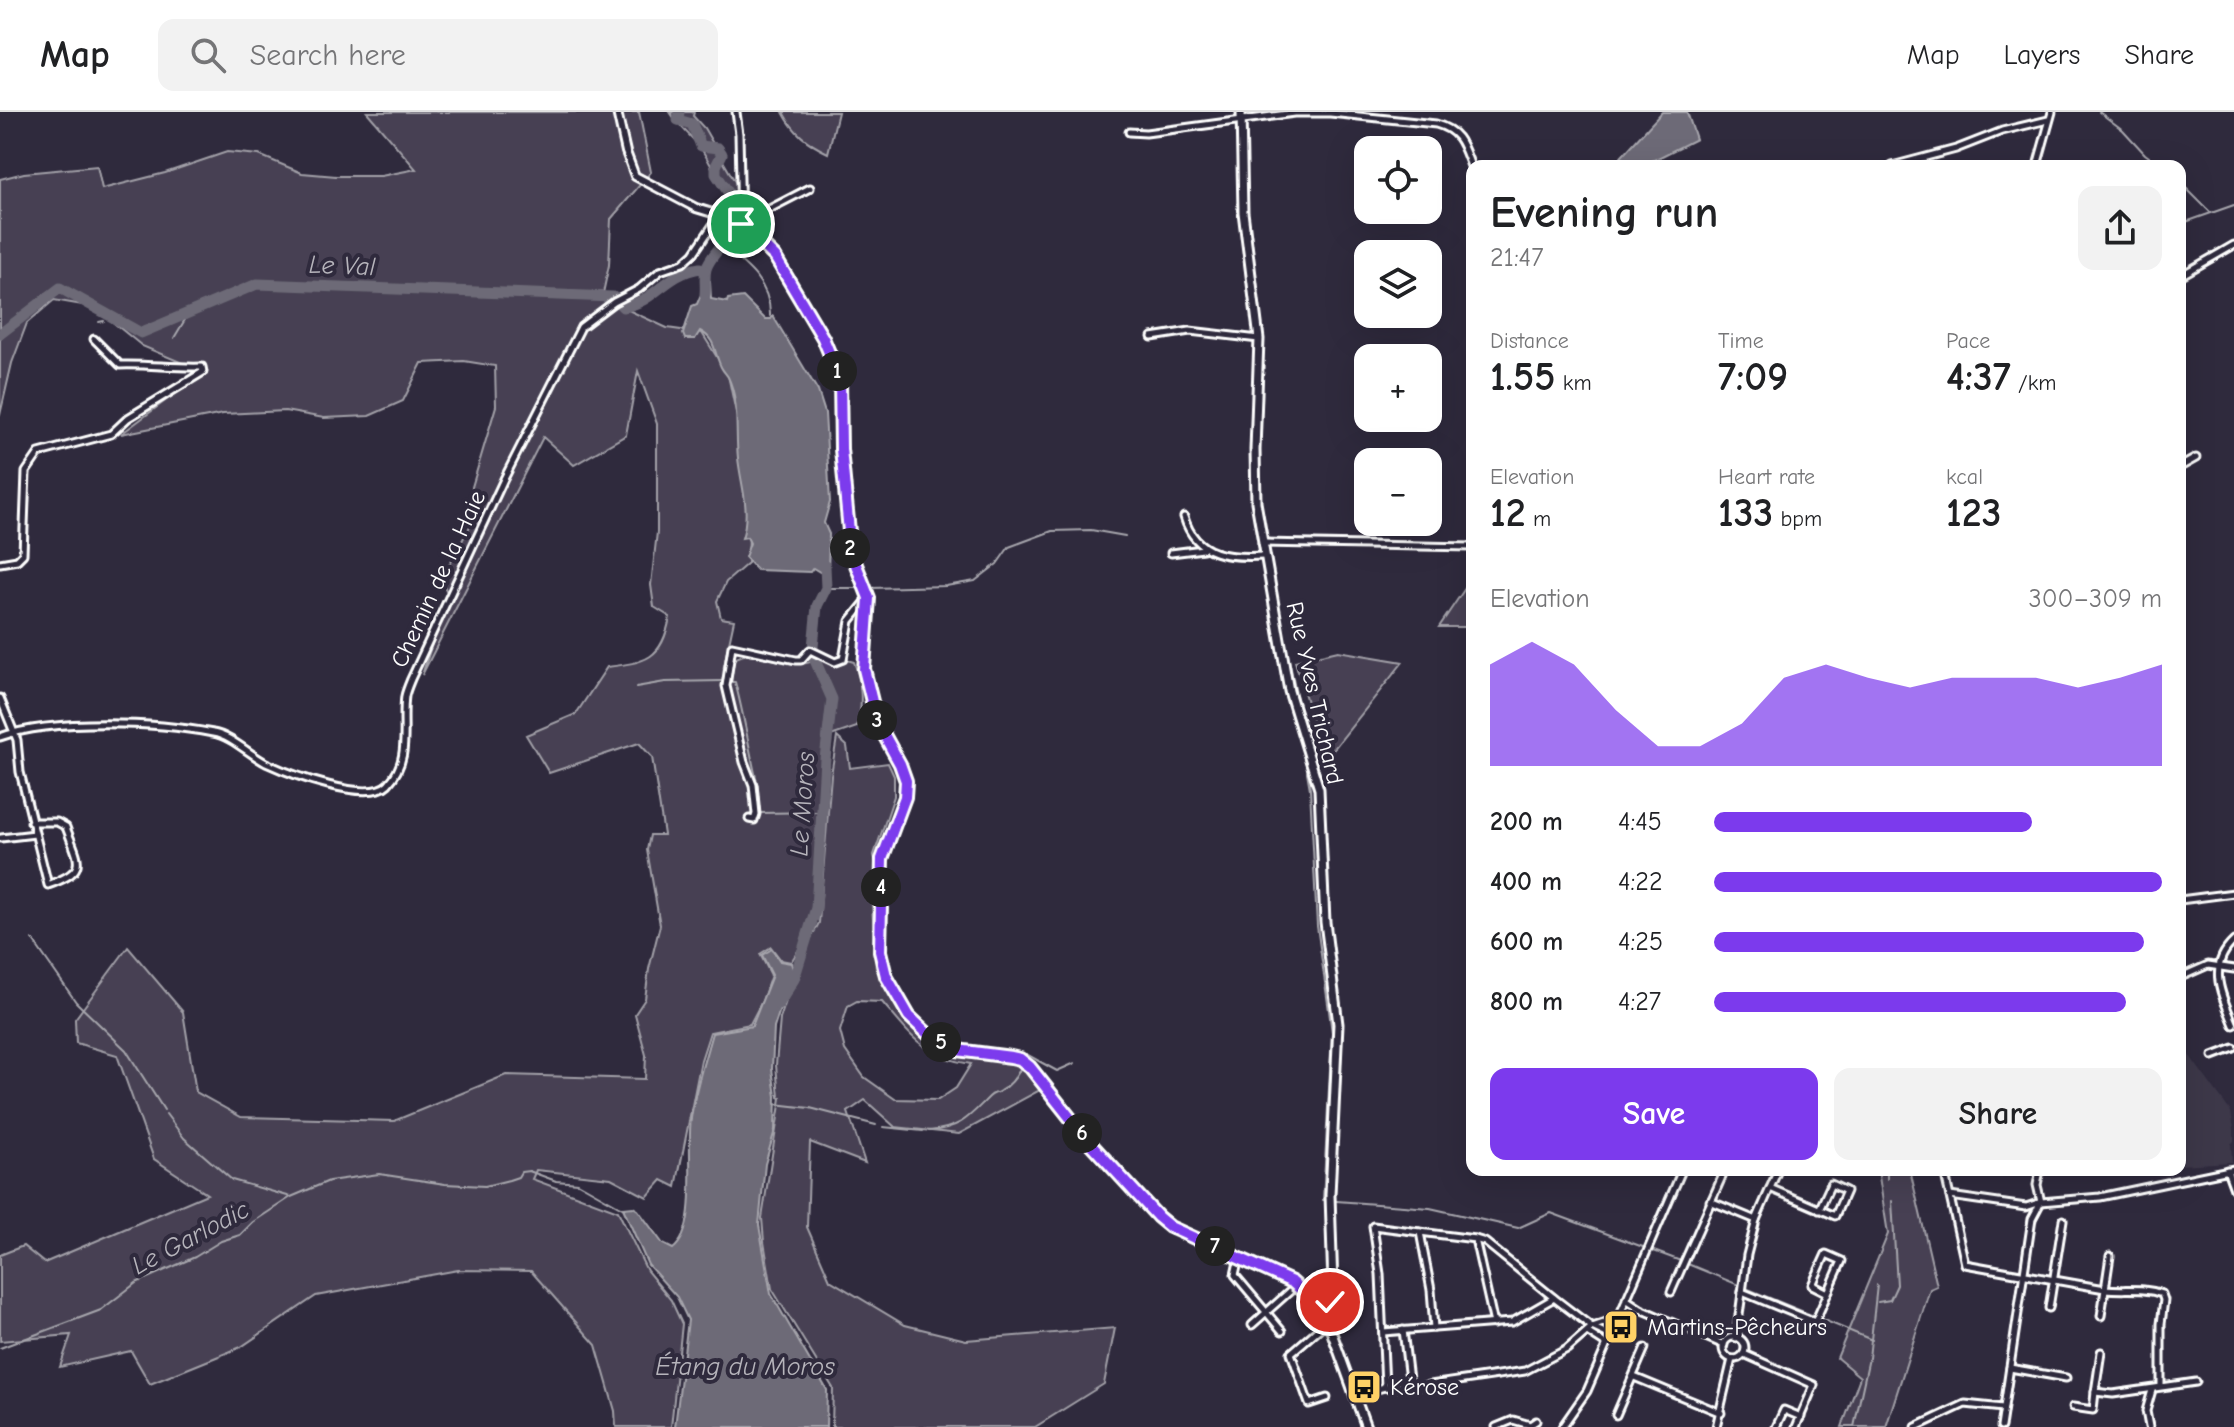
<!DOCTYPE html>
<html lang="en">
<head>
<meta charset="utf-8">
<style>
  body { margin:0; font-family:"Comic Neue",sans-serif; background:#f2f2f2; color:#202124; height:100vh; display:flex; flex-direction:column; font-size:30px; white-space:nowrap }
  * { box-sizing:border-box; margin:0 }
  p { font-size:26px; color:#757577 }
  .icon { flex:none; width:44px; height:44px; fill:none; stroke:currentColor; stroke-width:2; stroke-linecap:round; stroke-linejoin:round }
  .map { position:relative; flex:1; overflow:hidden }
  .sheet { position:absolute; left:1466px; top:48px; width:720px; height:1016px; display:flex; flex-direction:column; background:#fff; border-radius:16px; box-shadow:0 8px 32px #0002 }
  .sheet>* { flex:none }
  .tools { position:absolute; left:1354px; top:24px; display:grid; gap:16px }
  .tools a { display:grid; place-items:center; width:88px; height:88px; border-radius:16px; background:#fff; box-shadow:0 8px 32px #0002; font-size:40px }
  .pin { position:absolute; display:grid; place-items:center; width:68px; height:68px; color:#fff; margin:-34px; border:4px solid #fff; border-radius:50%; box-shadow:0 2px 8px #0007 }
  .km { position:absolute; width:40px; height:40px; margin:-20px; border-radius:50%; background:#222; color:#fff; font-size:22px; line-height:40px; text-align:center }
  .round { display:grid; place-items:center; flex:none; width:84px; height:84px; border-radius:16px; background:#f2f2f2 }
  .headline { display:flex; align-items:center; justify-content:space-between; height:136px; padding:0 24px }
  h1 { font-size:44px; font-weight:600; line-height:60px }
  .stats { display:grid; grid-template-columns:repeat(3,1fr); gap:12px; height:136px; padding:8px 24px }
  .stats div { display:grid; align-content:center }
  .stats b { font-size:40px; font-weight:600 }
  .stats small { font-size:22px; font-weight:400 }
  .stats p { font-size:22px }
  .chart { height:224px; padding:16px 24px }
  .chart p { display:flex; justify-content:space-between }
  .chart svg { width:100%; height:144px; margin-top:8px; fill:#7c3aed; opacity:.7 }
  .primary-button { display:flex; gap:16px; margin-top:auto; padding:16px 24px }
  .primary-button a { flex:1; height:92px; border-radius:16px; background:#7c3aed; color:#fff; font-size:32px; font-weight:600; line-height:92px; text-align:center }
  .primary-button a+a { background:#f2f2f2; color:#202124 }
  ul { padding:0 24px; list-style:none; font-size:26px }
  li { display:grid; grid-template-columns:128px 96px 1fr; align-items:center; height:60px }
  li i { height:20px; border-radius:10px; background:#7c3aed }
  header { display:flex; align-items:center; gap:48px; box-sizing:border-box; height:112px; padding:0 40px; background:#fff; border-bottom:2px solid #e0e0e0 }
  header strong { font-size:38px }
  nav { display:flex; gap:44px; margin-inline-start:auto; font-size:28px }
  .search { width:560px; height:72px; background:#f2f2f2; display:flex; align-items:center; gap:20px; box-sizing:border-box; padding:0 28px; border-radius:16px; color:#757577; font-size:30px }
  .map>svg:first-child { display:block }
  .built { fill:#3c3749 }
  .green { fill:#464152; stroke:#a2a0a8; stroke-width:2; fill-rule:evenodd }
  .water { fill:#6d6a77; stroke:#a7a6ad; stroke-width:2 }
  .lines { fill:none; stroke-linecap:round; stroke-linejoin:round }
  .stream { stroke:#a7a6ad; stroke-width:2 }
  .river { stroke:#6d6a77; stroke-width:11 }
  .minor-casing { stroke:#fff; stroke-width:11 }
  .tertiary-casing { stroke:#fff; stroke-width:12 }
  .secondary-casing { stroke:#fff; stroke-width:13 }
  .minor { stroke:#2f2a3d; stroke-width:5 }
  .tertiary { stroke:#2f2a3d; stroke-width:6 }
  .secondary { stroke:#2f2a3d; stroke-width:7 }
  .route-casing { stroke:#fff; stroke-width:16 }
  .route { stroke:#7c3aed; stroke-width:10 }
  .labels { text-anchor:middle; stroke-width:8; stroke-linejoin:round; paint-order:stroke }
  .street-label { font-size:24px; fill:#fff; stroke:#2f2a3d }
  .poi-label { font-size:24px; fill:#fff; stroke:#2f2a3d; text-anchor:start }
  .water-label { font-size:26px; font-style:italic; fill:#b6b4bb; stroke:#2f2a3d }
</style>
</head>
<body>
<header>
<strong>Map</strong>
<div class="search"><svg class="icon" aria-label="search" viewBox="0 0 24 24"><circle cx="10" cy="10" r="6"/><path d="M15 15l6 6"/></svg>Search here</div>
<nav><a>Map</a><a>Layers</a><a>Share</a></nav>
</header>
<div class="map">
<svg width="2234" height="1315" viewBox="0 0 2234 1315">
  <rect width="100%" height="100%" fill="#2f2a3d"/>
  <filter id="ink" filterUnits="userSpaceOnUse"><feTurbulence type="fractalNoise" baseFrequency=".0125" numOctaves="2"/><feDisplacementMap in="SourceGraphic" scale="16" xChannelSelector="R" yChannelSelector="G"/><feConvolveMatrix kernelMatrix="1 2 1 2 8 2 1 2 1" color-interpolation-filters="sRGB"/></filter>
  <g filter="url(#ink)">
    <path class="built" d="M 2180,941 L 2189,943 L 2231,1000 L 2234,1017 L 2234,1029 L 2231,1032 L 2232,1050 L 2180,1053 Z"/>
    <g class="green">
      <path d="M 367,0 L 639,0 L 651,60 L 611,107 L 609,153 L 602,186 L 667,216 L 702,221 L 728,263 L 742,329 L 750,391 L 748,451 L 726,470 L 717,489 L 721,506 L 734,508 L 724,554 C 753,531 761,548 793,552 C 805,553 814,549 823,546 C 832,543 846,548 854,550 C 862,570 863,594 857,615 L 825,626 L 825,693 L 817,738 L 818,768 L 814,813 L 791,850 L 781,848 L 771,835 L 760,842 L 771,863 L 762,889 L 750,912 L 710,920 L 701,948 L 676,1075 L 662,1068 L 647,1085 L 611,1066 L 536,1058 L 532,1067 L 618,1099 L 647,1159 L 671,1188 L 682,1212 L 671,1315 L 616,1315 L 615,1299 L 596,1233 L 531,1159 L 458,1158 L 316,1184 L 241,1235 L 150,1272 L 131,1239 L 60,1255 L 71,1223 L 0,1229 L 0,1143 L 23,1134 L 44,1151 L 207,1082 L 154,1047 L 117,943 L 76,931 L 75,907 L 128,835 L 183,900 L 196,980 L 241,1005 L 394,1009 L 506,963 L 645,967 L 646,943 L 635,902 L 645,887 L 649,857 L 660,813 L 647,738 L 650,723 L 664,723 L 652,645 L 639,631 L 549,661 L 526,623 L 576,602 L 607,555 C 646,550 662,548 670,505 L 654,495 L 651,473 L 657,420 L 657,312 L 638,259 L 626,323 L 574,353 L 543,325 L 422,563 L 448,482 L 441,468 L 477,401 L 472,375 L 496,294 L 495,254 L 464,249 L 422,251 L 403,289 L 369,304 L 324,306 L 285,299 L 223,302 L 121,322 L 204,260 L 142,234 L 94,195 L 54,188 L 27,211 L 12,251 L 0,303 L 0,67 L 24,61 L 97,54 L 102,77 L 165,61 L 227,40 L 259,43 L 302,61 L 336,64 L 381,64 L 416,57 Z"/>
      <path d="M 670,0 L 694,0 L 693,4 L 704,16 L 741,80 L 740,97 C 717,77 716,56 699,34 C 689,22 678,13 670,0 Z"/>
      <path d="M 783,0 L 838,0 L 828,41 C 807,31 794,21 783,0 Z"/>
      <path d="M 1472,466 L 1472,515 L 1439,515 Z"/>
      <path d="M 1338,539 L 1403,550 L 1324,649 L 1295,549 Z"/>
      <path d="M 837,625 L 847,634 L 850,656 L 888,651 L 894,664 L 894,684 L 874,743 L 878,758 L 872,791 L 876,857 L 902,900 L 932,929 L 953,940 L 1020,947 L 1042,977 L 959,1022 L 895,1015 L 865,988 L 848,1000 L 865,1051 L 810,1030 L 807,1115 L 830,1168 L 905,1213 L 966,1228 L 1115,1216 L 1104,1272 L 1035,1315 L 832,1315 L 833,1276 L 772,1177 L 764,1130 L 762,1106 L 781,986 L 779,985 L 776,953 L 780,907 L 800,847 L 819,811 L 831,663 ZM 857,889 L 882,890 C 910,923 925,946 971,952 L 956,976 L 938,988 L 895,987 L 864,965 L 845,938 L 840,919 L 848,894 Z"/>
      <path d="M 1878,1058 L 1910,1058 L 1937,1174 L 1930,1177 L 1886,1315 L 1842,1315 L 1860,1265 L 1837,1246 L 1888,1122 Z"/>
    </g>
    <g class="water">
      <path d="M 1662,0 L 1687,0 L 1696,27 L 1642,54 L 1613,54 Z"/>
      <path d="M 707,168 L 710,169 L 711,187 L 727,190 L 728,187 L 743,185 L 765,207 L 771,207 L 773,204 L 818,279 L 825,301 L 830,390 L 824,411 L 829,422 L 828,465 L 813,456 L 810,460 L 757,458 L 745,445 L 750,431 L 747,425 L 742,426 C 751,398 741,374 738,346 C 735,320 740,290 728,265 C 726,262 723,259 721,255 C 714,241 716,227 700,219 L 695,227 L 685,227 L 683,222 L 692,194 L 697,192 Z"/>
      <path d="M 772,837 L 780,849 L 791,851 L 793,857 L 774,916 L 772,957 L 776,984 L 775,1018 L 765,1052 L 759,1113 L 771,1182 L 827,1278 L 826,1315 L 675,1315 L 688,1208 L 677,1185 L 648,1153 L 623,1096 L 633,1095 L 638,1098 L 663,1132 L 673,1137 C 700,1117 686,1039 691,1006 C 695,977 704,949 712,921 L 752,914 L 772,863 L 762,843 Z"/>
    </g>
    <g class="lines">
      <g class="stream">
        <path d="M 678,0 L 679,0"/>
        <path d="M 2099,0 L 2123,18 L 2145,42 L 2161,54"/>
        <path d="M 2180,70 L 2210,100"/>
        <path d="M 2180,112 L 2234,93"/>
        <path d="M 722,134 C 745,152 771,171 770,204"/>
        <path d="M 99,210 L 104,209"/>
        <path d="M 174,226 L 186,206"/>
        <path d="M 826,476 L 861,476"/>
        <path d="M 871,476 L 946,474 L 975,469 L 997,452 L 1009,435 L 1052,419 L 1091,418 L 1125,424"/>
        <path d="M 1285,527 L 1297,587 L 1314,646"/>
        <path d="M 731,570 L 735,570 C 744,603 749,637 757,670 C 759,679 758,691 760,701 L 823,700"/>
        <path d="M 636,575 L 665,570 L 722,569"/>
        <path d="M 1309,656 L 1307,660 L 1310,677 L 1317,814 L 1332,920 L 1323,1088 L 1430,1096 L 1518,1116 L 1551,1101 L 1678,1148 L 1872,1228"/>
        <path d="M 32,827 L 76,890 L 126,938 L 164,998"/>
        <path d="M 1025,945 L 1026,942 L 1057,959 L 1075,951"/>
        <path d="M 775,992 L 810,996 L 876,1013"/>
        <path d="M 166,1002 L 184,1026 L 232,1068 L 291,1085"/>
        <path d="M 883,1015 L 923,1019"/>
        <path d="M 929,1019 C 961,1016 968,1006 989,985 C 994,980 994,983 1000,979 C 1010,974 1017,964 1021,955"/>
        <path d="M 1887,1058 L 1887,1067"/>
        <path d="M 1878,1190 L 1890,1188 L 1897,1173 L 1892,1089"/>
        <path d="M 0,1236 L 101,1198 L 136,1171 L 195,1145 L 221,1129 L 240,1123 L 253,1110 L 291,1085 L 329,1069 L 379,1062 L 445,1072 L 485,1074 L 509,1068 L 518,1065 L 521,1060 L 529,1059 L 556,1069 L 578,1071 L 624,1097"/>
        <path d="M 1854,1315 L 1869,1246 L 1877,1173"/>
      </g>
      <g class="river">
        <path d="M 679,0 L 678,8 L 692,12 L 701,34 L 718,36 L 722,42 L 716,54 L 716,62 L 730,83 L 731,103"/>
        <path d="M 705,182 C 706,174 704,164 706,157 C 711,140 731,131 729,111"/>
        <path d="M 0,222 L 60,176 L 141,221 L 257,172 L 613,185 L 623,195 C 656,190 664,162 700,156 L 705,159"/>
        <path d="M 778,893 L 794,867 L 816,796 L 825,647 L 832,587 L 814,546 L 813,535 L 817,494 L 826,476 L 825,454"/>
      </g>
      <defs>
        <g id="minor">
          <path d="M 736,0 L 739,22 L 741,112"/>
          <path d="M 1129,20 L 1146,21 L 1295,1 L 1330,1 L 1436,12 C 1461,19 1463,34 1472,57"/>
          <path d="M 1892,54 L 1956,37 L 2002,19 L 2048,8"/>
          <path d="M 2037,54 L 2052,0"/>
          <path d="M 742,111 L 810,76"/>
          <path d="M 2180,164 L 2234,133"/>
          <path d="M 1152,225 L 1190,219 L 1259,227"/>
          <path d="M 2180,355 L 2196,346"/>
          <path d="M 1184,405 C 1196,445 1229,446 1265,444"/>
          <path d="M 1262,431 L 1472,435"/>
          <path d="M 1171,441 L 1203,437"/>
          <path d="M 0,451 L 17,448 L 23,442 L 26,360 L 39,341 L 111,322 L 128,306 L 203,260 L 202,255 C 174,256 148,252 120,253 L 94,227"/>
          <path d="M 0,586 L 17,628 L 20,660 L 48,773 C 89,758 79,751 66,715 L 57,710 L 31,710"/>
          <path d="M 0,625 C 53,606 157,610 213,621 C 231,624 249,642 266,651 C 290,662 368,692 388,672 C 412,647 401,615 405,584 C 406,579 409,572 411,567 L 504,367 L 581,215 L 614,190 L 639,177 L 660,159 L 683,151 L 694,141 L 719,104"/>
          <path d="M 749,707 L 754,708 L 756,702 L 753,673 L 744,650 L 726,574 L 732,534 L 796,548 L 801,548 L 810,538 L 835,550 L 843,547 L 850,509 L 868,487"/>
          <path d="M 1,726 L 35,722"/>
          <path d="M 2180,788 L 2234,781"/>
          <path d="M 2234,829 C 2206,855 2222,883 2234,913"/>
          <path d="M 2183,864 L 2208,853 L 2234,857"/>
          <path d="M 2213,944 L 2234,936"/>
          <path d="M 1944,1058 L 1965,1152 L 2105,1177 C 2125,1179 2143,1175 2162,1182 L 2164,1188 L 2161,1212 L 2161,1274"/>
          <path d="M 2227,1058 L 2234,1077"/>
          <path d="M 1770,1076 L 1835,1104 L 1846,1079 L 1831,1072 L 1819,1098"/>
          <path d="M 1950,1084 L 2026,1095 L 2041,1090 L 2100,1085 L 2234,1057"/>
          <path d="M 1710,1089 L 1756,1108"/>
          <path d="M 1420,1120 L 1431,1178 L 1434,1216"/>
          <path d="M 1475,1127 L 1494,1212"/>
          <path d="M 1239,1145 L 1235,1163 L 1282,1219"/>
          <path d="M 1671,1180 L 1725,1058"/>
          <path d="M 1742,1180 L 1815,1210 L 1842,1149 L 1826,1142 L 1812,1173 L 1828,1181"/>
          <path d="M 1626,1187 L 1641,1197 L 1724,1233"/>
          <path d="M 2049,1196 L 2063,1108"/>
          <path d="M 2101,1204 L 2110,1144"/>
          <path d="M 1252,1213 L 1297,1173"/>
          <path d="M 1403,1218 L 1410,1276"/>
          <path d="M 1383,1220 L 1512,1210 L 1554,1186"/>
          <path d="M 1587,1220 L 1607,1233"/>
          <circle cx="1734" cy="1236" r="11"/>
          <path d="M 1736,1226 L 1747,1143 L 1756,1108 L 1778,1058"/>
          <path d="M 2101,1240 L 2095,1280 L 2113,1282 L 2196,1270"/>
          <path d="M 1744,1242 L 1814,1273 L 1796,1315"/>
          <path d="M 2010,1256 L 2066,1266"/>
          <path d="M 1634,1265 L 1721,1301"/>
          <path d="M 1385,1275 L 1380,1162 L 1373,1114 L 1475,1127 L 1485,1130 L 1554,1186 L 1592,1215 L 1611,1224"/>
          <path d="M 1354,1283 L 1385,1275 L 1410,1276 L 1525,1259 L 1567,1237 L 1592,1215 L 1618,1206"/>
          <path d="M 1327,1286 L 1309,1292 L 1291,1241 L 1321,1215 L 1329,1213"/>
          <path d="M 2073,1295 L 2093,1298 L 2095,1280"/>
          <path d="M 1616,1303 L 1645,1236"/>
          <path d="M 1496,1315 L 1513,1308 L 1530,1313 L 1536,1309"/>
          <path d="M 1562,1315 L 1587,1279 L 1682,1058"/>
          <path d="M 1716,1315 L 1732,1247"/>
          <path d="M 1776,1315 L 1784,1298 L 1801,1305"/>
          <path d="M 1916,1315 L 1965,1292 L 2003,1296"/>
          <path d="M 2001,1315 L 2032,1107 L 2041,1090 L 2037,1073 L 2040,1058"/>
          <path d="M 2149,1315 L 2146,1299 L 2152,1278"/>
        </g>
        <path id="tertiary" d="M 617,0 L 626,40 L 635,64 L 696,96 L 729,106 L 747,117 L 775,145 L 823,226 L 834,250 L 840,267 L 841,337 L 851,440 L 869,486 L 864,557 L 877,610 L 900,652 L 906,669 L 905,685 L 882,747 L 880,839 L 886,864 L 909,904 L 930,924 L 957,938 L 1011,945 L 1020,947 L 1030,955 L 1090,1031 L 1158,1105 L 1170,1115 L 1292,1170 L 1315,1191"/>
        <g id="secondary">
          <path d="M 1241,0 L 1243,100 L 1259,227 L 1255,338 L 1256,390 L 1289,579 L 1319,677 L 1325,810 L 1338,912 L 1330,1083 L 1334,1205 L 1329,1213"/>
          <path d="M 1330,1169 L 1326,1179 L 1315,1191 L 1329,1213 L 1366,1315"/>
        </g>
      </defs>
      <use href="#minor" class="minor-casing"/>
      <use href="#tertiary" class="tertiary-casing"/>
      <use href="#secondary" class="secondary-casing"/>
      <use href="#minor" class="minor"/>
      <use href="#tertiary" class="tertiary"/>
      <use href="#secondary" class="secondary"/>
    </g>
  </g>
  <g class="lines" filter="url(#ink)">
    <defs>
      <path id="route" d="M 741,112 L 775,145 L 823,226 L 840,267 L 841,337 L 851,440 L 869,486 L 864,557 L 877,610 L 900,652 L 906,669 L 905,685 L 882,747 L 880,839 L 886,864 L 909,904 L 930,924 L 957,938 L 1011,945 L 1020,947 L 1030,955 L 1090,1031 L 1158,1105 L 1170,1115 L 1292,1170 L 1318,1193 L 1325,1193 L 1330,1190"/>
    </defs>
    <use href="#route" class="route-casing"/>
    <use href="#route" class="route"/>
  </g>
  <defs>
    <symbol id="bus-square" viewBox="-11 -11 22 22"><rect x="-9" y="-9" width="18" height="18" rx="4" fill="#ffd166" stroke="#2f2a3d"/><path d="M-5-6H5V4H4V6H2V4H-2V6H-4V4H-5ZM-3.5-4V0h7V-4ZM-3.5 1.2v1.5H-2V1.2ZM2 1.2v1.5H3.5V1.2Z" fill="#111"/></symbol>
  </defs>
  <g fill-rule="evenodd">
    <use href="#bus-square" x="1601" y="1195" width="40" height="40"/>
    <use href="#bus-square" x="1344" y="1255" width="40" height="40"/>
  </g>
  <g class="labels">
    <g class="street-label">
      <text transform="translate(438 467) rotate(-65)" y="8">Chemin de la Haie</text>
      <text transform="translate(1315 581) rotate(77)" y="8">Rue Yves Trichard</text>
    </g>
    <g class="poi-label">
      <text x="1647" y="1223">Martins-Pêcheurs</text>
      <text x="1390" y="1283">Kérose</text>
    </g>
    <g class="water-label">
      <text transform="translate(342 153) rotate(2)" y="9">Le Val</text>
      <text transform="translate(802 692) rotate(-86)" y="9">Le Moros</text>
      <text transform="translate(190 1125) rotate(-28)" y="9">Le Garlodic</text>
      <text x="745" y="1263">Étang du Moros</text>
    </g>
  </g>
</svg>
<div class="tools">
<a><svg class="icon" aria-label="locate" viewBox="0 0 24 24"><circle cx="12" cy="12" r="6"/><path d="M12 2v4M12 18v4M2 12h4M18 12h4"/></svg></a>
<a><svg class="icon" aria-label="layers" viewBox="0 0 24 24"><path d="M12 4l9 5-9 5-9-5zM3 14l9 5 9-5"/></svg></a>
<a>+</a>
<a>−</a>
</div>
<div class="pin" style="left:741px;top:112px;background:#1e9e55"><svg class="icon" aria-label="arrive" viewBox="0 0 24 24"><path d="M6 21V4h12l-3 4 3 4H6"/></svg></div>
<div class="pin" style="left:1330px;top:1190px;background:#d93025"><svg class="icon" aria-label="check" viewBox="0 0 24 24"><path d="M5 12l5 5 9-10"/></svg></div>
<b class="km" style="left:837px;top:259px">1</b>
<b class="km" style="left:850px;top:436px">2</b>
<b class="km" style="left:877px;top:608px">3</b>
<b class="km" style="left:881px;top:775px">4</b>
<b class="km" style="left:941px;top:930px">5</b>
<b class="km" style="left:1082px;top:1021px">6</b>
<b class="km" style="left:1215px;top:1134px">7</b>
<section class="sheet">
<div class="headline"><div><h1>Evening run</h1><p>21:47</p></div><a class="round"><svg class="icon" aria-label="share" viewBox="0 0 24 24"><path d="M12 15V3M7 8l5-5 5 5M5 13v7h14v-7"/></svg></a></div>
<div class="stats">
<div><p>Distance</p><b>1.55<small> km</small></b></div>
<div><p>Time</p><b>7:09</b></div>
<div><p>Pace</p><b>4:37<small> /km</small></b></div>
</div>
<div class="stats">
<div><p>Elevation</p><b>12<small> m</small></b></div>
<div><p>Heart rate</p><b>133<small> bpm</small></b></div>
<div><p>kcal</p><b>123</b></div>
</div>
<div class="chart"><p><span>Elevation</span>300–309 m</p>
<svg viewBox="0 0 160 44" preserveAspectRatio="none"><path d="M0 44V13L10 6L20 13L30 27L40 38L50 38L60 31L70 17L80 13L90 17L100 20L110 17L120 17L130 17L140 20L150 17L160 13V44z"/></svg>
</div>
<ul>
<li><b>200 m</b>4:45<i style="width:71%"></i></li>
<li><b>400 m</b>4:22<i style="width:100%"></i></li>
<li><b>600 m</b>4:25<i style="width:96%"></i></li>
<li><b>800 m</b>4:27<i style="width:92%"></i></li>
</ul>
<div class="primary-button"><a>Save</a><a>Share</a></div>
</section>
</div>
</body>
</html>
